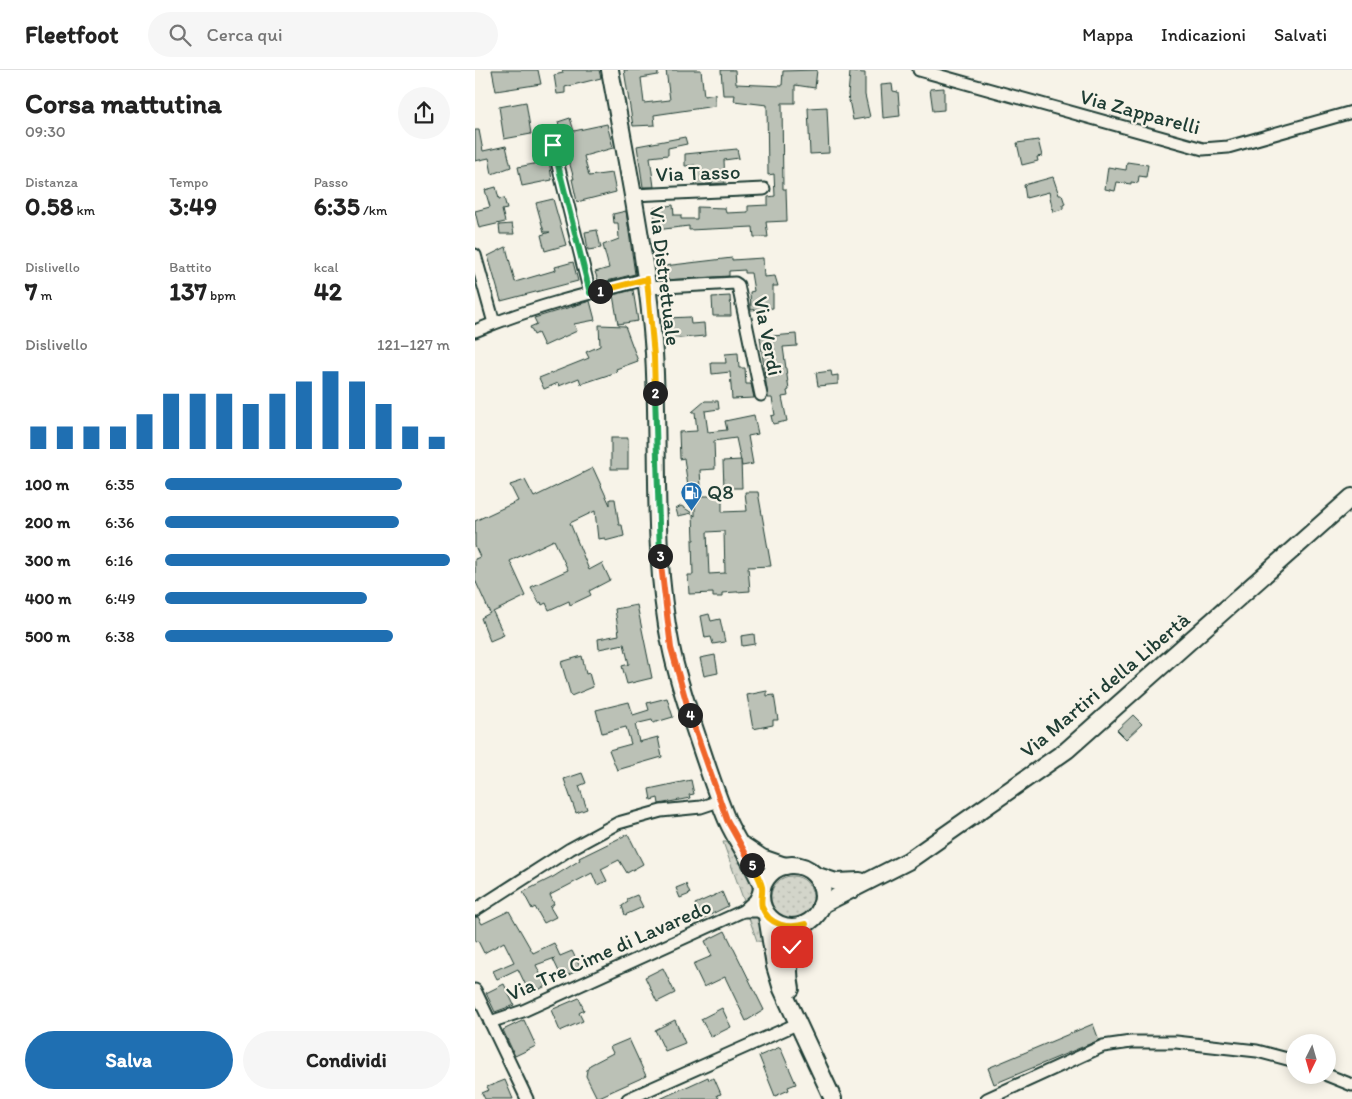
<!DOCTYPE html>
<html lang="it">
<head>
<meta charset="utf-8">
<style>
  body { margin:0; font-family:Itim,sans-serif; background:#f6f6f6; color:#222; height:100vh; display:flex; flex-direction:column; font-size:19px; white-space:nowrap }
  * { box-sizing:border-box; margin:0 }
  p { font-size:16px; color:#767676 }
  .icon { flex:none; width:28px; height:28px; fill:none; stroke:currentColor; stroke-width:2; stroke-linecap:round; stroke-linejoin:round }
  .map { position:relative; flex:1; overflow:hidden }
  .side { display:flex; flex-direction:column; background:#fff; width:475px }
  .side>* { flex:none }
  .needle { width:32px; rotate:185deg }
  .buttons { position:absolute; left:811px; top:964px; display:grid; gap:10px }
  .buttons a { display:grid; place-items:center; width:50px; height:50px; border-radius:50%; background:#fff; box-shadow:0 2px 12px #0003; font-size:25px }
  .pin { position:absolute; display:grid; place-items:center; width:42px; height:42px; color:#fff; margin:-21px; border-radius:10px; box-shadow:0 2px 8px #0006 }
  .km { position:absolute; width:25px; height:25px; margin:-12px; border-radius:50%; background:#222; color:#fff; font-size:14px; line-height:25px; text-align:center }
  .round { display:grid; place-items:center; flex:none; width:52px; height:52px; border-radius:26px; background:#f6f6f6 }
  .overview { display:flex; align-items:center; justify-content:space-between; height:85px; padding:0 25px }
  h1 { font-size:28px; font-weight:700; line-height:38px }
  .metrics { display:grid; grid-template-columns:repeat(3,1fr); gap:8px; height:85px; padding:5px 25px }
  .metrics div { display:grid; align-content:center }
  .metrics b { font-size:25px; font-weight:700 }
  .metrics small { font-size:14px; font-weight:400 }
  .metrics p { font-size:14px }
  .chart { height:140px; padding:10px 25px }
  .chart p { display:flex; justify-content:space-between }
  .chart svg { width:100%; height:90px; margin-top:5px; stroke:#1f6fb2; stroke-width:6 }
  .button { display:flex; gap:10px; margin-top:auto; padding:10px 25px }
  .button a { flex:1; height:58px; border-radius:30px; background:#1f6fb2; color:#fff; font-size:20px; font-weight:700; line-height:58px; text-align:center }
  .button a+a { background:#f6f6f6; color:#222 }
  ul { padding:0 25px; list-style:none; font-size:16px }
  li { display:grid; grid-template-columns:80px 60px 1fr; align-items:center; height:38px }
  li i { height:12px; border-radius:6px; background:#1f6fb2 }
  header { display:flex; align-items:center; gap:30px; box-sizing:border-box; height:70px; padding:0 25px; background:#fff; border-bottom:1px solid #e0e0e0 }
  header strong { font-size:24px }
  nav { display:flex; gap:28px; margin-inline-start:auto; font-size:18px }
  .search { width:350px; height:45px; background:#f6f6f6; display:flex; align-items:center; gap:12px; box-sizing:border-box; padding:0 18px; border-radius:28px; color:#767676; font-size:19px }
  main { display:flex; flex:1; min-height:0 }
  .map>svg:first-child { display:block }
  .grass { fill:url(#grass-dots); stroke:#79897f }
  .building { fill:#bbc1b6; stroke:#1f3d34; fill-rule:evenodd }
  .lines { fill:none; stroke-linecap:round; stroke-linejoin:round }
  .street-casing { stroke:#1f3d34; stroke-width:15 }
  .secondary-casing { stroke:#1f3d34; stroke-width:20 }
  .street { stroke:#f7f3e8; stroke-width:11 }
  .secondary { stroke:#f7f3e8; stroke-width:16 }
  .split-1-casing { stroke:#fff; stroke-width:10 }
  .split-2-casing { stroke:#fff; stroke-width:10 }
  .split-3-casing { stroke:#fff; stroke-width:10 }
  .split-4-casing { stroke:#fff; stroke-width:10 }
  .split-5-casing { stroke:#fff; stroke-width:10 }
  .split-6-casing { stroke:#fff; stroke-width:10 }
  .split-1 { stroke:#22a559; stroke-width:6 }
  .split-2 { stroke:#f5b400; stroke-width:6 }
  .split-3 { stroke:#22a559; stroke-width:6 }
  .split-4 { stroke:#f0652b; stroke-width:6 }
  .split-5 { stroke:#f0652b; stroke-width:6 }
  .split-6 { stroke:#f5b400; stroke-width:6 }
  .labels { text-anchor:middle; stroke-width:4.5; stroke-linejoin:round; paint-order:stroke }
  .street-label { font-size:21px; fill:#1f3d34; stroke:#f7f3e8 }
  .poi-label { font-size:21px; fill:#1f3d34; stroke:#f7f3e8; text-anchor:start }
</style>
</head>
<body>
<header>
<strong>Fleetfoot</strong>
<div class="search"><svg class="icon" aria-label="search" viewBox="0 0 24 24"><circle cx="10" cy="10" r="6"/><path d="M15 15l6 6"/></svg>Cerca qui</div>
<nav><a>Mappa</a><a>Indicazioni</a><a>Salvati</a></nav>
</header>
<main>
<section class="side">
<div class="overview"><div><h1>Corsa mattutina</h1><p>09:30</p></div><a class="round"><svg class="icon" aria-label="share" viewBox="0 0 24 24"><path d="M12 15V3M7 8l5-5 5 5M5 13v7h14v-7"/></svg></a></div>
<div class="metrics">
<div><p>Distanza</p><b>0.58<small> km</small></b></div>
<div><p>Tempo</p><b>3:49</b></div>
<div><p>Passo</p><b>6:35<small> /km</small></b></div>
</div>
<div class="metrics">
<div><p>Dislivello</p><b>7<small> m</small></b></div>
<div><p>Battito</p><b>137<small> bpm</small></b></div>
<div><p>kcal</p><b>42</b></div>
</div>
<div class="chart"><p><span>Dislivello</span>121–127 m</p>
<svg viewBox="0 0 160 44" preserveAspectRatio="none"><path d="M5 44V33M15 44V33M25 44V33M35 44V33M45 44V27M55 44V17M65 44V17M75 44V17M85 44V22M95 44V17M105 44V11M115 44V6M125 44V11M135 44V22M145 44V33M155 44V38"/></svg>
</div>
<ul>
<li><b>100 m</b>6:35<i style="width:83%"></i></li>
<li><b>200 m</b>6:36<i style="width:82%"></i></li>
<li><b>300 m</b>6:16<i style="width:100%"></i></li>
<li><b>400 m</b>6:49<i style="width:71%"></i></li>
<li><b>500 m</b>6:38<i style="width:80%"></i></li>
</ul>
<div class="button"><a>Salva</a><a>Condividi</a></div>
</section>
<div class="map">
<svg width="877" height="1029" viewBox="0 0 877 1029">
  <defs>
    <pattern id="grass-dots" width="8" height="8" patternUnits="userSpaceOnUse" patternTransform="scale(1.25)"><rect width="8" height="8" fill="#d3d5ca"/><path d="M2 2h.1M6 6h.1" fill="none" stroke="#b5b8ae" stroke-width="1.8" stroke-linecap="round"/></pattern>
  </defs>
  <rect width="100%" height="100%" fill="#f7f3e8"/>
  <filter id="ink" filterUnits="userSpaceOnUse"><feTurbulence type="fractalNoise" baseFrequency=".02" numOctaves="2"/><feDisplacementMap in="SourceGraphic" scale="10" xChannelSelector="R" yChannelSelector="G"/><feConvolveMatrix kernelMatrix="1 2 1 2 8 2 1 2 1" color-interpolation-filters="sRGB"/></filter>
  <g filter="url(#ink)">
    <g class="grass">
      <path d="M 248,772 L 253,772 C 263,788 280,805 277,825 L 270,834 Z"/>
      <circle cx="317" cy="827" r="21"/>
      <path d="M 273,845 C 289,845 288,859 291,872 L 282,871 Z"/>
    </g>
    <g class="building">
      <path d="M 17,0 L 63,0 L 66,14 L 21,21 Z"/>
      <path d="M 87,0 L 124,0 L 126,8 L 90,17 L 90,23 L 82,24 L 79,5 L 88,3 Z"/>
      <path d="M 149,0 L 183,0 L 183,5 L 166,8 L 169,33 L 195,30 L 191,0 L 226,0 L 229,26 L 240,24 L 240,36 L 179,45 L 180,55 L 158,56 Z"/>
      <path d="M 246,0 L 260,0 L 261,14 L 307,16 L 308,1 L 342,0 L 340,18 L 320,15 L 320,33 L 307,33 L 308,119 L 311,119 L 312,151 L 291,152 L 293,167 L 279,167 L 278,157 L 214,160 L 214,156 L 181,160 L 179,138 L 198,135 L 199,145 L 206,145 L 206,149 L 222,149 L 222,137 L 250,138 L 251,143 L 273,142 L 273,136 L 293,135 L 293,127 L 300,126 L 299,104 L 293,105 L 292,35 L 259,31 L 260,25 L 248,25 Z"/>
      <path d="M 375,2 L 390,3 L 390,25 L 395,47 L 378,50 L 373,25 Z"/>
      <path d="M 417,14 L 418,21 L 423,22 L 425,46 L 408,48 L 406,15 Z"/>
      <path d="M 469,18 L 469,40 L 458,41 L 455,19 Z"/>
      <path d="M 51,32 L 56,64 L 29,69 L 24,37 Z"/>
      <path d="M 352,37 L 354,83 L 335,84 L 333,38 Z"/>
      <path d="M 95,48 L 99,61 L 132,54 L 138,78 L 109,86 L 114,106 L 137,103 L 141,122 L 102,132 L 97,109 L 99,109 L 83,52 Z"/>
      <path d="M 0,60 L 4,60 L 8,81 L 31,76 L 36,97 L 17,104 L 14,88 L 0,91 Z"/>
      <path d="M 210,67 L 212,74 L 193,78 L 193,85 L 175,87 L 179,117 L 168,117 L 162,76 Z"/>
      <path d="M 563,70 L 567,86 L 562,87 L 563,91 L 547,95 L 542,73 Z"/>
      <path d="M 262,79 L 264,88 L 249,90 L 250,113 L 221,115 L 220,95 L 210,96 L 210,84 Z"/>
      <path d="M 74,91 L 77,110 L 47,116 L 43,97 Z"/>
      <path d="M 652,92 L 673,95 L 671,107 L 664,106 L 663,113 L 656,112 L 656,114 L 642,112 L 640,121 L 630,119 L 633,97 L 651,100 Z"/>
      <path d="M 578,107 L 584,125 L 587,125 L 590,134 L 588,135 L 588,139 L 578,142 L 574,122 L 551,128 L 549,115 Z"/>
      <path d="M 21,117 L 24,129 L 29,128 L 32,139 L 27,140 L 30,152 L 4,158 L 0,141 L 15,137 L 10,120 Z"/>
      <path d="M 78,129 L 91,175 L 70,181 L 66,165 L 75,162 L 69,162 L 61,133 Z"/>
      <path d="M 151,141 L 160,204 L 124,213 L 120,202 L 134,198 L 128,175 L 144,169 L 143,153 L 139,153 L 138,144 Z"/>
      <path d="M 37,154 L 39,164 L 25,164 L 24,155 Z"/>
      <path d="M 122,160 L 126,178 L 113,180 L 110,162 Z"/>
      <path d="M 31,177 L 40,212 L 81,200 L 80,197 L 98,192 L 103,211 L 26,231 L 13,186 Z"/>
      <path d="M 257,188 L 257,190 L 288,188 L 289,207 L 300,206 L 303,216 L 298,216 L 298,238 L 276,240 L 275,222 L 279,221 L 276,203 L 270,203 L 270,200 L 254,201 L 254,206 L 190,210 L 189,196 Z"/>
      <path d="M 158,220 L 163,251 L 143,254 L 138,225 Z"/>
      <path d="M 255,226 L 256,246 L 238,246 L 237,227 Z"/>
      <path d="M 115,231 L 120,250 L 99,254 L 102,261 L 69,276 L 63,263 L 59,265 L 55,257 L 62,254 L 59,248 Z"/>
      <path d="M 215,247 L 216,254 L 229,253 L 230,266 L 194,269 L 192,248 Z"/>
      <path d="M 124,255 L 150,256 L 163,291 L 141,299 L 142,302 L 106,314 L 104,308 L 84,316 L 83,313 L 69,319 L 64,308 L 114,288 L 111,282 L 125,276 Z"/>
      <path d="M 321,264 L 322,276 L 308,277 L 314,320 L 312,321 L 313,326 L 307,327 L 312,351 L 298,354 L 296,346 L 300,345 L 297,328 L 293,328 L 285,267 Z"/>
      <path d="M 263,283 L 264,298 L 270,298 L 271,314 L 276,314 L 279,328 L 257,329 L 255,302 L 237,304 L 236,293 L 251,293 L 250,284 Z"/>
      <path d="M 356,301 L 357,306 L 363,305 L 363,314 L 343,316 L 341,303 Z"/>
      <path d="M 230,331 L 243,331 L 244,339 L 230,341 L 233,362 L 252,360 L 250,351 L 279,345 L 283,364 L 273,366 L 278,394 L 267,396 L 261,368 L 239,371 L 240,399 L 225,400 L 226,416 L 213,417 L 209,388 L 205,389 L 204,362 L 222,361 L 220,342 L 217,342 Z"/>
      <rect x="136" y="368" width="17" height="31"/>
      <path d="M 266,390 L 267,418 L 249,418 L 248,391 Z"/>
      <path d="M 118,398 L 135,435 L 135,429 L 140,429 L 144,455 L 147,455 L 149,466 L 130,471 L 130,468 L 123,469 L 120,441 L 95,453 L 114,500 L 127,493 L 135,510 L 114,521 L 116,525 L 95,535 L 94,531 L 74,540 L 71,533 L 67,535 L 66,532 L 64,533 L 56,517 L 93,500 L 79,470 L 35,491 L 51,526 L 18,542 L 29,565 L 15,571 L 6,548 L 15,543 L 0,510 L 0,489 L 5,487 L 0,476 L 0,451 L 43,431 L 35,415 L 50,410 L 59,427 Z"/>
      <path d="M 270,422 L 283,422 L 296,496 L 273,497 L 275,521 L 247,523 L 247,527 L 238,527 L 238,523 L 214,524 L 213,505 L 218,505 L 217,470 L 219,470 L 218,444 L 220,446 L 220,426 L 247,426 L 247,442 L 272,441 ZM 249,461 L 250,503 L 234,504 L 232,462 Z"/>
      <path d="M 206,436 L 208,437 L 217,443 L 203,446 L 201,439 Z"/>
      <path d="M 162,535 L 177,608 L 152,614 L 147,596 L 154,594 L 149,574 L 124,579 L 123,569 L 144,565 L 140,539 Z"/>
      <path d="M 234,544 L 236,551 L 245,549 L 250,572 L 238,574 L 236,567 L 230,568 L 226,546 Z"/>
      <path d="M 279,564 L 280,574 L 267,576 L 266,566 Z"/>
      <path d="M 240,585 L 243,603 L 229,606 L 225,588 Z"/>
      <path d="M 107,586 L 111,604 L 114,603 L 118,617 L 96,626 L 86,592 Z"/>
      <path d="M 292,621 L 292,626 L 299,625 L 303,650 L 298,650 L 298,655 L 278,659 L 272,625 Z"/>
      <path d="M 192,628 L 198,647 L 178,653 L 177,650 L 160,654 L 164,672 L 183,667 L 187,687 L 142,700 L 134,680 L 156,674 L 151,657 L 127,663 L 121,640 L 154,632 L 158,645 L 174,640 L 172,633 Z"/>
      <path d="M 658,645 L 667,654 L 651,669 L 642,660 Z"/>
      <path d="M 107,703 L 111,713 L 104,716 L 112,739 L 101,743 L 89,709 Z"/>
      <path d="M 216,710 L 219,724 L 214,725 L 215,728 L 184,734 L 183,728 L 176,730 L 174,719 Z"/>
      <path d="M 153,764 L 168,794 L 152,803 L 144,790 L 126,799 L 132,811 L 122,815 L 117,803 L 75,825 L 79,834 L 75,837 L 81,847 L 69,853 L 60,837 L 57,839 L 48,822 L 78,807 L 105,790 L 104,788 Z"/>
      <path d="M 211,814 L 215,824 L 205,828 L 201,818 Z"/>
      <path d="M 247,822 L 253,836 L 227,849 L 220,834 Z"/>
      <path d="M 162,825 L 168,837 L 150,845 L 147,836 L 153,832 L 152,829 Z"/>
      <path d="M 34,841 L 58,883 L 79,873 L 85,886 L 97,881 L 106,899 L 87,908 L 78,889 L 80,888 L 61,895 L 71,916 L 55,924 L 43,899 L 22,909 L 18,901 L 39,892 L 29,872 L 9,883 L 3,871 L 0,872 L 0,847 L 3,847 L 7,854 Z"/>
      <path d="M 250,861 L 289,940 L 271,951 L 250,907 L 229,917 L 218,894 L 237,886 L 230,871 Z"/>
      <path d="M 188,898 L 200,923 L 182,932 L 170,907 Z"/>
      <path d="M 29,914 L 39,935 L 20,942 L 11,923 Z"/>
      <path d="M 104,928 L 109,940 L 104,943 L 108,951 L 85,961 L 76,940 Z"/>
      <path d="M 247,938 L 256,957 L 236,967 L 226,949 Z"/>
      <path d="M 49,950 L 61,976 L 40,986 L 28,960 Z"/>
      <path d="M 200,950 L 210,973 L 190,981 L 180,960 Z"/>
      <path d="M 618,954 L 624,970 L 519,1014 L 513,998 Z"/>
      <path d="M 154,969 L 171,1006 L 122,1028 L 111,1006 L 112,1000 L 115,995 L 138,983 L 135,977 Z"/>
      <path d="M 305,977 L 321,1014 L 313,1017 L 314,1020 L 300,1026 L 284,986 Z"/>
      <path d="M 233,1007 L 234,1010 L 239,1008 L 246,1024 L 242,1025 L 244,1029 L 185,1029 Z"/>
      <path d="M 30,1010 L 38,1029 L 10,1029 L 7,1023 L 14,1020 L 12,1017 Z"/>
    </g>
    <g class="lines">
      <defs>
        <g id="street">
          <path d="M 444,0 L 728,79 L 753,77 L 877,42"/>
          <path d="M 78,75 L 115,223"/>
          <path d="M 158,125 L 289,119"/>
          <path d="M 0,185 L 19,253"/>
          <path d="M 173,218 L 260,213 L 263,215 L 286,325"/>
          <path d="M 0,261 C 54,238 114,223 172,209"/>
          <path d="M 287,816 L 280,830 L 268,841 L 283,841 L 292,846"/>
          <path d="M 0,840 L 95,779 L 143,753 L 186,741 L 226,737 L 244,731"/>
          <path d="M 0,920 L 52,1029"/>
          <path d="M 15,952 L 48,941 L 268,841"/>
          <path d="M 852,1005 L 877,1015"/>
          <path d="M 153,1029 L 324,953"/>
          <path d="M 512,1029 L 628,976 L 656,972 L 701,972 L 782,981 L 820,991"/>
        </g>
        <g id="secondary">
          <path d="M 135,0 C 152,94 172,188 179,283 C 185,381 176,480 196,577 C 203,612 215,645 226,678 C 234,702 242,726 252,750 C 262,773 278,792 287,816"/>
          <path d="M 269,776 L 287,788 L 310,796"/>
          <circle cx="317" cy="826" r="31"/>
          <path d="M 340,805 L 361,812 L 385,811"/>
          <path d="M 346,835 L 433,791 L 592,680 L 877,427"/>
          <path d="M 292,846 L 300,896 L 307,919 L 358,1029"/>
          <path d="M 316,919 C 311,893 315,875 331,854"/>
        </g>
      </defs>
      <use href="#street" class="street-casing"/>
      <use href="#secondary" class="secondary-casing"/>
      <use href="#street" class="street"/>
      <use href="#secondary" class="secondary"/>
    </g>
  </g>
  <g class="lines" filter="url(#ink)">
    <defs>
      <path id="split-1" d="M 78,75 L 115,223 L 125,221"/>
      <path id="split-2" d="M 125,221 L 172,209 L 179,286 L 180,323"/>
      <path id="split-3" d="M 180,323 L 185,486"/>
      <path id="split-4" d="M 185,486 L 196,578 L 215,645"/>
      <path id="split-5" d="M 215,645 L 252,750 L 277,795"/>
      <path id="split-6" d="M 277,795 C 280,801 286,810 287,817 C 288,824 285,830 287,837 C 294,856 314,859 331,854 L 317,877"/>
    </defs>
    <use href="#split-1" class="split-1-casing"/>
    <use href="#split-2" class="split-2-casing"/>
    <use href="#split-3" class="split-3-casing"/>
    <use href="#split-4" class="split-4-casing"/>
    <use href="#split-5" class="split-5-casing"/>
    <use href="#split-6" class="split-6-casing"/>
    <use href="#split-1" class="split-1"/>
    <use href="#split-2" class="split-2"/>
    <use href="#split-3" class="split-3"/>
    <use href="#split-4" class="split-4"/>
    <use href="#split-5" class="split-5"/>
    <use href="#split-6" class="split-6"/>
  </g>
  <defs>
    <symbol id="fuel-pin" viewBox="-11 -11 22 30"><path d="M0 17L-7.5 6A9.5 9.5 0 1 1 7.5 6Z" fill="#1f6fb2" stroke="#f7f3e8"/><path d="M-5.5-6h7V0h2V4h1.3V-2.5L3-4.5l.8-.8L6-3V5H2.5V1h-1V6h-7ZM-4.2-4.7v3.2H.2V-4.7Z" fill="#fff"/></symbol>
  </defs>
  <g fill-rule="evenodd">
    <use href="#fuel-pin" x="204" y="410" width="25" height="34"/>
  </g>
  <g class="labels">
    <g class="street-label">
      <text transform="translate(665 42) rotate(15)" y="7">Via Zapparelli</text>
      <text transform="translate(223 103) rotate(-2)" y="7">Via Tasso</text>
      <text transform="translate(190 206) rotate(83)" y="7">Via Distrettuale</text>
      <text transform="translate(293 266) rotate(79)" y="7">Via Verdi</text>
      <text transform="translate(630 615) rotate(-40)" y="7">Via Martiri della Libertà</text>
      <text transform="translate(134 880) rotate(-24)" y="7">Via Tre Cime di Lavaredo</text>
    </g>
    <g class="poi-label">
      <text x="232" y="429">Q8</text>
    </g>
  </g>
</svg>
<div class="buttons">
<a><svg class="needle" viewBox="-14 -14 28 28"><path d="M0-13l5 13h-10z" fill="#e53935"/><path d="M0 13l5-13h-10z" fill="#767676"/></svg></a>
</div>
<div class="pin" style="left:78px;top:75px;background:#1e9e55"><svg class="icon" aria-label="arrive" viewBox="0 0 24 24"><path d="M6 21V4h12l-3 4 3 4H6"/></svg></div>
<div class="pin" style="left:317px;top:877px;background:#d93025"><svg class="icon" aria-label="check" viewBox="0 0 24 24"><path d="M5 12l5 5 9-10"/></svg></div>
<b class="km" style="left:125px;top:221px">1</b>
<b class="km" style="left:180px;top:323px">2</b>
<b class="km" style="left:185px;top:486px">3</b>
<b class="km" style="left:215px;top:645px">4</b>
<b class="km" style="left:277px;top:795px">5</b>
</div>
</main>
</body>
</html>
